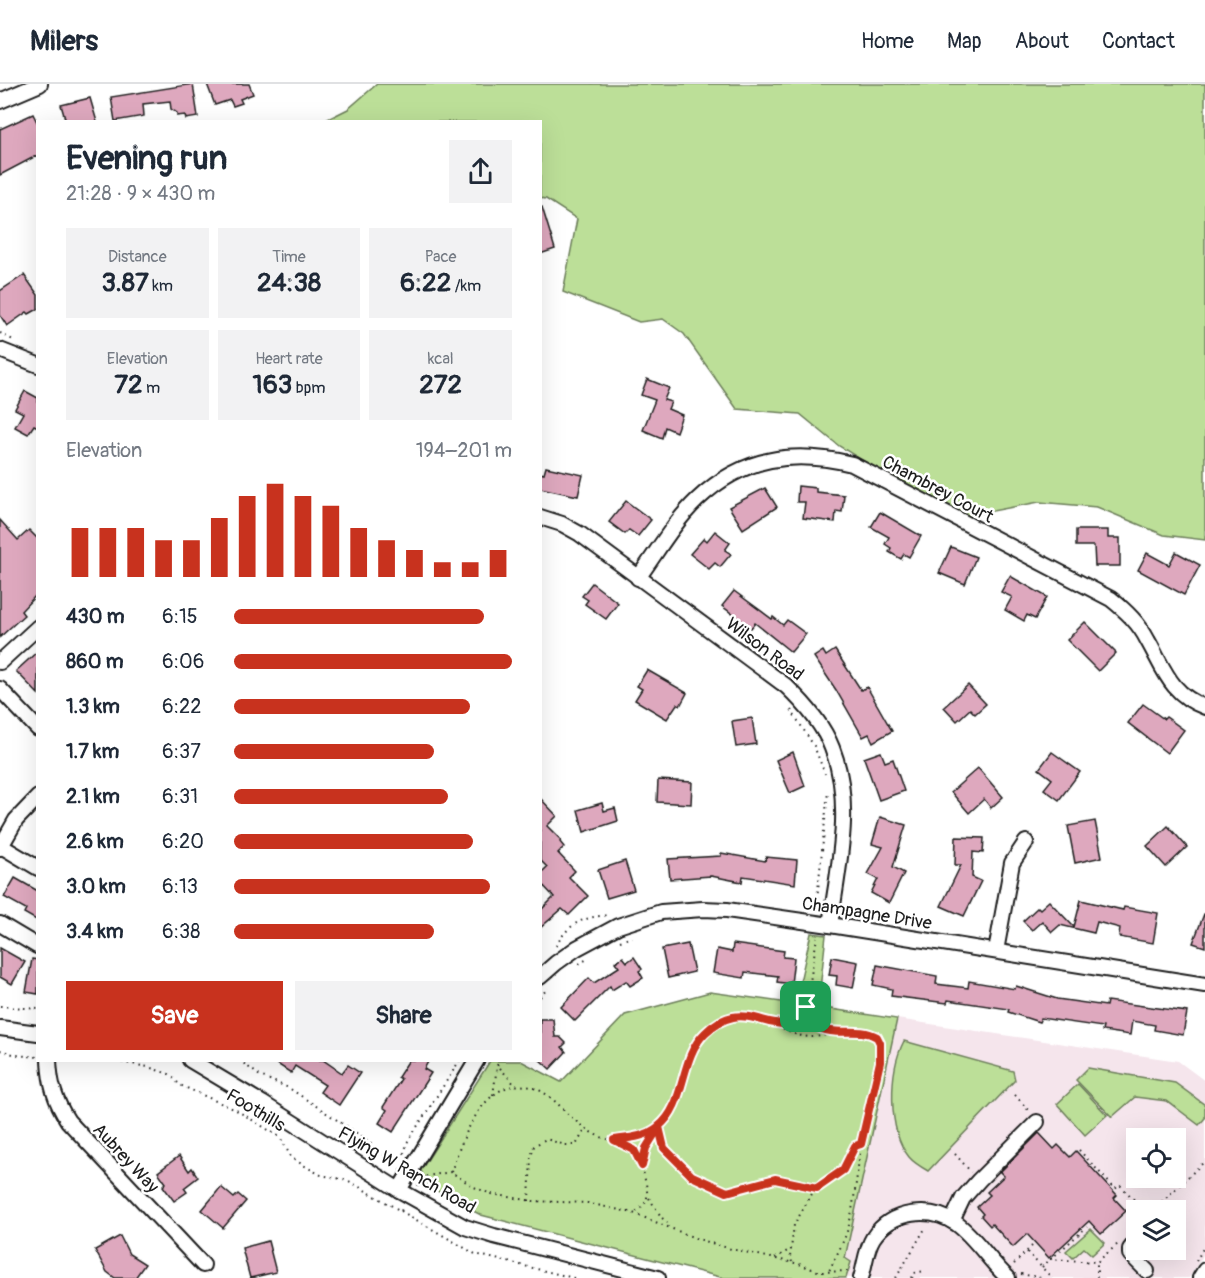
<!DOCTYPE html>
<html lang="en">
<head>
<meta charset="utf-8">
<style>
  body { margin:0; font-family:Pangolin,sans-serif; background:#f2f2f3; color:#1f2937; height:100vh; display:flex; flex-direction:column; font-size:22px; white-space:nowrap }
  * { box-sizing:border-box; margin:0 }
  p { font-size:20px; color:#747a83 }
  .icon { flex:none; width:33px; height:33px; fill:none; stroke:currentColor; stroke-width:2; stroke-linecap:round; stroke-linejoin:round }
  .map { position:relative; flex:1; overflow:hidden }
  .sheet { position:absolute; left:36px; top:36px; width:506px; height:942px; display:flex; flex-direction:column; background:#fff; border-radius:0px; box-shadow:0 6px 24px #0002 }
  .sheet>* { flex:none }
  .tools { position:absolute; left:1126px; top:1044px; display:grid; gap:12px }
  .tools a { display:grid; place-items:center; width:60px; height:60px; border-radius:0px; background:#fff; box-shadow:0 6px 24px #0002; font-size:30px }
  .pin { position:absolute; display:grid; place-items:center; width:51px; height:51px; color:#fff; margin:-26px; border-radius:12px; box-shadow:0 3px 9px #0006 }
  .round { display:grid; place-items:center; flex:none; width:63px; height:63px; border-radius:0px; background:#f2f2f3 }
  .headline { display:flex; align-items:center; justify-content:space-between; height:102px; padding:0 30px }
  h1 { font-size:33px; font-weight:700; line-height:45px }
  .stats { display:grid; grid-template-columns:repeat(3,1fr); gap:9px; height:102px; padding:6px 30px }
  .stats div { display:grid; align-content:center; border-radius:0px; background:#f2f2f3; text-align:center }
  .stats b { font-size:26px; font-weight:700 }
  .stats small { font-size:16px; font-weight:400 }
  .stats p { font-size:16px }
  .chart { height:168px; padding:12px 30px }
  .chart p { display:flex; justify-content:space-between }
  .chart svg { width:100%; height:108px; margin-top:6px; stroke:#c8321e; stroke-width:6 }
  .action { display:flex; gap:12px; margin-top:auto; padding:12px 30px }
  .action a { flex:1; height:69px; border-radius:0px; background:#c8321e; color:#fff; font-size:24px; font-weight:700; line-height:69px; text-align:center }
  .action a+a { background:#f2f2f3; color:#1f2937 }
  ul { padding:0 30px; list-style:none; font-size:20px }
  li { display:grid; grid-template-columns:96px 72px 1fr; align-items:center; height:45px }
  li i { height:15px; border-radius:8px; background:#c8321e }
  header { display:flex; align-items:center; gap:36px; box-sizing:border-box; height:84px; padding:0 30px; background:#fff; border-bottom:2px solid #e0e1e3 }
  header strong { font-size:28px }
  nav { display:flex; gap:33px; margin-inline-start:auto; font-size:21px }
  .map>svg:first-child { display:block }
  .built { fill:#f5e5ec; fill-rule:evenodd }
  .green { fill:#bcdf98; stroke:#6c7e5a; stroke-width:1.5 }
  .building { fill:#dea8be; stroke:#1c1c1c; stroke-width:1.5 }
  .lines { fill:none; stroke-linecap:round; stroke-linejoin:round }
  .minor-casing { stroke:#1c1c1c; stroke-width:18 }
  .path { stroke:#1c1c1c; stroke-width:2; stroke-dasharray:1.5 4.5; stroke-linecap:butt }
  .minor { stroke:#fff; stroke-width:14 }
  .route-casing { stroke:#fff; stroke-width:12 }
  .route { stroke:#c8321e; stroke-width:8 }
  .labels { text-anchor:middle; stroke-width:5; stroke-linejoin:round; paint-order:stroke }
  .street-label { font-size:18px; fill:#1c1c1c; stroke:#fff }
</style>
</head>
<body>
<header>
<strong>Milers</strong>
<nav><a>Home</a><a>Map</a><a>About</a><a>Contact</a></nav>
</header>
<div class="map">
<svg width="1205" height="1194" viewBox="0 0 1205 1194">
  <rect width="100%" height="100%" fill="#fff"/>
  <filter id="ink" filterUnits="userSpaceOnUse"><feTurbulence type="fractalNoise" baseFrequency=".0167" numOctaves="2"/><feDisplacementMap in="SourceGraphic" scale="12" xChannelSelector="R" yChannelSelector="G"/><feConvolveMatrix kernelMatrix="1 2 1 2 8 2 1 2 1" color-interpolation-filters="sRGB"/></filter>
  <g filter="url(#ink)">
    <path class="built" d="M 897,935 L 1178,977 L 1205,997 L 1205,1168 L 1189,1194 L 846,1194 L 851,1178 L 845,1175 ZM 1137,1054 L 1176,1054 L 1176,1094 L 1137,1094 ZM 1137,1126 L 1176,1126 L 1176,1166 L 1137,1166 Z"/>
    <g class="green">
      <path d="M 377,0 L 1205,0 L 1205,456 L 1164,451 L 1097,423 L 1039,418 L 956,434 L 839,362 L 800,330 L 737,325 L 684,250 L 663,235 L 639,238 L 563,208 L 577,135 L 546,115 L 540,114 L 540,38 L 322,38 L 348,25 Z"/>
      <path d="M 811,849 L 826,851 L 818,923 L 897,935 L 845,1174 L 851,1178 L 846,1194 L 724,1194 L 481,1131 L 454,1117 L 426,1100 L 421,1086 L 490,977 L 521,977 L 561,998 L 625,931 L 710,908 L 795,920 Z"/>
      <path d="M 904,957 L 1013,987 L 1015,996 L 928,1087 C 921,1083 914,1079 909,1073 C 887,1046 889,986 904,957 Z"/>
      <path d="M 1088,984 L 1175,999 L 1205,1021 L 1205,1034 L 1199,1041 L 1167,1017 L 1135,1013 L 1112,1033 L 1076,996 Z"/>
      <path d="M 1078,1000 L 1107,1031 L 1085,1051 L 1057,1020 Z"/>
      <path d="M 1091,1145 L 1105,1159 L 1092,1171 L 1084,1164 L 1073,1174 L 1066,1167 Z"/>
    </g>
    <g class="building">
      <path d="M 193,0 L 198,33 L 186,35 L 185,31 L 177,32 L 177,29 L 171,25 L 170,17 L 143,20 L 144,32 L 115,37 L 111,13 Z"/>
      <path d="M 207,0 L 249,0 L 253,10 L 240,15 L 242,19 L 233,22 L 230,16 L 215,21 Z"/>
      <path d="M 90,14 L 97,38 L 66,38 L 61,21 Z"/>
      <path d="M 33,30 L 38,40 L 38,71 L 0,91 L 0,45 Z"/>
      <path d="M 542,123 L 555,165 L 540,170 L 540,124 Z"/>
      <path d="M 24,191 L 38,211 L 38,225 L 29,230 L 27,228 L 7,242 L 0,231 L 0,207 Z"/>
      <path d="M 647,295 L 669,304 L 664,316 L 671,318 L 668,325 L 682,331 L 676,348 L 665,343 L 662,354 L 643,346 L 655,316 L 641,311 Z"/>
      <path d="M 25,307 L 38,314 L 38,343 L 34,341 L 28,350 L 15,343 L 23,329 L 15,325 Z"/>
      <path d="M 546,383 L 583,391 L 578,412 L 540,404 L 540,389 L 544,390 Z"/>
      <path d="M 798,402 L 816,404 L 816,408 L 844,411 L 842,428 L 836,427 L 835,438 L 803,434 L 805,418 L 797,418 Z"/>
      <path d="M 765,404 L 777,423 L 743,445 L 729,423 Z"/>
      <path d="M 626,417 L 651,436 L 638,452 L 629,446 L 625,450 L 609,438 Z"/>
      <path d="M 880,428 L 921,452 L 909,473 L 904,470 L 901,475 L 889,468 L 891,464 L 885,460 L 889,453 L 871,443 Z"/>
      <path d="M 0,436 L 18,456 L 29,446 L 38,455 L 38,509 L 21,527 L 24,531 L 0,553 Z"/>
      <path d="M 1076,446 L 1108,446 L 1108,454 L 1120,454 L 1120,482 L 1095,482 L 1094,462 L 1076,462 Z"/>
      <path d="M 715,447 L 730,459 L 725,466 L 731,470 L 720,483 L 715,479 L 709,485 L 690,470 L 704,454 L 707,457 Z"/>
      <path d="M 951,463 L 976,473 L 965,500 L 939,489 Z"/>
      <path d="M 1176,468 L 1200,481 L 1184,511 L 1138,486 L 1147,469 L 1169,481 Z"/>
      <path d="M 1010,492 L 1047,513 L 1035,535 L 1027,531 L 1024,537 L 1005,526 L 1012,513 L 1001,508 Z"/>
      <path d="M 592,499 L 618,519 L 606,535 L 585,520 L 588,516 L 582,512 Z"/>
      <path d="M 734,507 L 772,535 L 773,533 L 783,541 L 787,536 L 806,550 L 791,568 L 755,539 L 751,544 L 722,522 Z"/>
      <path d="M 1085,538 L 1116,569 L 1098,587 L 1067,556 Z"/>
      <path d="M 835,566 L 861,606 L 867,603 L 892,647 L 873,658 L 869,650 L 863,653 L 836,606 L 814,573 L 823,567 L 826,572 Z"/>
      <path d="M 38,567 L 38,610 L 16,587 Z"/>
      <path d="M 647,586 L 687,609 L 680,622 L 677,620 L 667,635 L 635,616 L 642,605 L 637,602 Z"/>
      <path d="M 968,601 L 986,620 L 975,630 L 970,625 L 957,637 L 944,623 Z"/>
      <path d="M 1143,620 L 1164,635 L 1166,633 L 1184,646 L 1167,669 L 1128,639 Z"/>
      <path d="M 752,634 L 756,660 L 736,663 L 732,637 Z"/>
      <path d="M 793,668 L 805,702 L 790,709 L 776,676 Z"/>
      <path d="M 881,668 L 885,678 L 893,675 L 904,707 L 879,716 L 864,674 Z"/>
      <path d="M 1052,668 L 1080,688 L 1059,716 L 1044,705 L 1052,695 L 1039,685 Z"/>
      <path d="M 978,684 L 1003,713 L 991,724 L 984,715 L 969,729 L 951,708 Z"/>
      <path d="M 658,696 L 692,698 L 691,720 L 657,718 Z"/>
      <path d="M 540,714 L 557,732 L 547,742 L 561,756 L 560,758 L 564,763 L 558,769 L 575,787 L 569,793 L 588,812 L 569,831 L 562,825 L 540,844 L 540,827 L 554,813 L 540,798 L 540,790 L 547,783 L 540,776 Z"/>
      <path d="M 602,719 L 604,727 L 615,724 L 618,737 L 584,748 L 578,726 Z"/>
      <path d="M 880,733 L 906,741 L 893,783 L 904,789 L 889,819 L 871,809 L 878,795 L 868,790 L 883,763 L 872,760 Z"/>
      <path d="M 1095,737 L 1102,773 L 1075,779 L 1068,742 Z"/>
      <path d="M 1168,742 L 1187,763 L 1166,783 L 1147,762 Z"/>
      <path d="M 956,753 L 984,754 L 983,769 L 973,768 L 972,793 L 981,797 L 964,832 L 941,822 L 961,781 L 955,781 Z"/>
      <path d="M 721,769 L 765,777 L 766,773 L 797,776 L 795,800 L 743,792 L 742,798 L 711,792 L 670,795 L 668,775 L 721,772 Z"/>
      <path d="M 625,777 L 634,806 L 607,814 L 598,786 Z"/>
      <path d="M 15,794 L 38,807 L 38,837 L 24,829 L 26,825 L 4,813 Z"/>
      <path d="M 1081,816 L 1123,826 L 1124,823 L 1158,829 L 1153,859 L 1119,853 L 1120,844 L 1097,838 L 1094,849 L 1060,841 L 1052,848 L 1042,837 L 1032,846 L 1023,837 L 1038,823 L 1040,825 L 1049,817 L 1074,843 Z"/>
      <path d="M 1204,830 L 1205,830 L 1205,863 L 1193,859 Z"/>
      <path d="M 688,860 L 694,888 L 668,894 L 662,865 Z"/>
      <path d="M 733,860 L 784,867 L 783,873 L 794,874 L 791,900 L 777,898 L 778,892 L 745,888 L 744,894 L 713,889 L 717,865 L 732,868 Z"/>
      <path d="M 0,864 L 25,878 L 12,900 L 0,893 Z"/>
      <path d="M 623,873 L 627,878 L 634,873 L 642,885 L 639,887 L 643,894 L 630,902 L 626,897 L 612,906 L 610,902 L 575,937 L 561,923 L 589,894 L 594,899 L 619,883 L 615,878 Z"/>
      <path d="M 832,873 L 858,878 L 853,904 L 836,901 L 837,892 L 829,891 Z"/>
      <path d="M 32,875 L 38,876 L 38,910 L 26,908 Z"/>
      <path d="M 877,881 L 937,892 L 936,900 L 968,904 L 969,897 L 1015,905 L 1016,902 L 1057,915 L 1106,922 L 1107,917 L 1187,928 L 1183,951 L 1154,946 L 1155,941 L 1132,937 L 1130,951 L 1102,947 L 1103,943 L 1041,934 L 1039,938 L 1008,928 L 1009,925 L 948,916 L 947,919 L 891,912 L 892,905 L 873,901 Z"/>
      <path d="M 540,935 L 553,935 L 555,953 L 560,953 L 566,959 L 562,963 L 566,968 L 550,985 L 540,976 Z"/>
      <path d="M 271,976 L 323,976 L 342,989 L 348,981 L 360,989 L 339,1021 L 320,1008 L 325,1001 L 295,982 L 291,989 Z"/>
      <path d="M 409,976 L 429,976 L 424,985 L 431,989 L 393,1048 L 379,1039 L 387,1026 L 383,1023 L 401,995 L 398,993 Z"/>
      <path d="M 1039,1049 L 1054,1065 L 1058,1061 L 1070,1073 L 1076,1067 L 1117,1111 L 1114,1114 L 1126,1127 L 1101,1150 L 1089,1137 L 1049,1174 L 1027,1150 L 1013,1163 L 992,1140 L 990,1142 L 981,1132 L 983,1130 L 977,1123 L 990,1111 L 987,1108 L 1004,1092 L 1000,1088 Z"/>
      <path d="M 179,1072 L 189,1087 L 192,1084 L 198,1093 L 184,1104 L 187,1108 L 174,1117 L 163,1102 L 166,1099 L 158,1088 Z"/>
      <path d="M 221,1103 L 234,1114 L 238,1110 L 246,1117 L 223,1144 L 202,1126 Z"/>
      <path d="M 120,1152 L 129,1170 L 145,1180 L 135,1194 L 115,1194 L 107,1188 L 95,1166 Z"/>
      <path d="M 268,1157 L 276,1188 L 250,1194 L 242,1164 Z"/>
    </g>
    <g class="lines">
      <defs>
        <g id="minor">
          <path d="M 0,17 L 40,0"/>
          <path d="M 0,266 L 38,281"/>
          <path d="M 540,433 L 562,440 L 580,450 L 786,602 C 805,620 823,640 832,664 C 854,720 838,784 830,841"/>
          <path d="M 638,494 C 657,468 674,438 697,416 C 743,372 794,366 852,380 L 1111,515 C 1126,527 1139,539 1148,557 C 1164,585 1171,611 1205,623"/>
          <path d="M 0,578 L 38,543"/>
          <path d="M 0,605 L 38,645"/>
          <path d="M 1,762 L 38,784"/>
          <path d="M 0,764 L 16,736 L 38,713"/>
          <path d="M 0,840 L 37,862"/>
          <path d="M 996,867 L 1012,779 L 1026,758"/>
          <path d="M 540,893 L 556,879 L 577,864 L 618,842 L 661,828 L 703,825 L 727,826 L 830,841 L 1205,901"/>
          <path d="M 0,944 L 38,949"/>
          <path d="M 49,976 C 50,1000 55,1017 68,1037 L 203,1181"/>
          <path d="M 190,976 L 262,1019 L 399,1106 L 465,1143 L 494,1152 L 658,1194"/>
          <path d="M 399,1106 L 477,976"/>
          <path d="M 952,1137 L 963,1114 L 979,1096 L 1037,1038"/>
          <path d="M 1137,1156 L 1130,1165 L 1130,1170 L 1147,1187"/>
          <path d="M 861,1194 C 865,1181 866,1165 873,1154 C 891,1126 931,1122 957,1140 C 976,1154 990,1178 1008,1194"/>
          <path d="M 1200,1194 L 1205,1186"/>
        </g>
      </defs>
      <use href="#minor" class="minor-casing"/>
      <g class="path">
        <path d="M 0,249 L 13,256"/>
        <path d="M 791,626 L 814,662 L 825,690"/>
        <path d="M 816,826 L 828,707"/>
        <path d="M 620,857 L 632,853"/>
        <path d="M 556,862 C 569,838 584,833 610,831"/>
        <path d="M 579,880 L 589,874"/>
        <path d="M 540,913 L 548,904"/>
        <path d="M 0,922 L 38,925"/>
        <path d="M 806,923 C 810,938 819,943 833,949"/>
        <path d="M 771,939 L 788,940 L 801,934 L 806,923 L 817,853"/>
        <path d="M 0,966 L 16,971 L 38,973"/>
        <path d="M 110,976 L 148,983 L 169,990 L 180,1001 L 236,1026 L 280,1053 L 291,1073 L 303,1081 L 321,1091 L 347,1096 L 401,1127 L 402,1125"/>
        <path d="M 239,976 L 260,992 L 289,1004 L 367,1056 L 380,1069 L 393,1076 L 403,1072 L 408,1057 L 460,976"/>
        <path d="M 500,984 L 516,1002"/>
        <path d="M 493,1011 L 498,976"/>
        <path d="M 1015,1011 L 1029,1027"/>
        <path d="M 614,1056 L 638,1052 L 659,1043 L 664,1064 L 692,1092 L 727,1108 L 775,1095 L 817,1105"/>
        <path d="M 1079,1066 L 1115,1105 L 1120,1101 L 1144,1126"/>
        <path d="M 955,1070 L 971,1088"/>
        <path d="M 642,1082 C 645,1055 667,1039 677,1015 C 690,984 690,942 733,933 C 760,927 783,952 811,953 C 827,953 864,939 877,954 C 884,962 880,979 878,989 C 873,1009 866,1030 863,1051 C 857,1081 856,1111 849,1141 C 845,1156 836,1172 829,1187"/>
        <path d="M 451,1088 C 463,1052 488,983 539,1006 C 555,1014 563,1027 577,1038 C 585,1045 594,1051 604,1054 C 614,1057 626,1059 633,1066 C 642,1074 643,1089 646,1100 C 649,1116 647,1121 633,1129"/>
        <path d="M 418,1102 L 427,1092 L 451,1088 L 474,1103 L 491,1110 L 533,1117 L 588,1119 L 633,1129 L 695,1154 L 731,1165 L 799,1180 L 820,1188 L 849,1187"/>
        <path d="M 649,1114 L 662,1134 L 671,1142"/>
        <path d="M 529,1117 L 531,1073 L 534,1062 L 546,1055 L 565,1061 L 576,1061 L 585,1046"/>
        <path d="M 1153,1126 L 1205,1077"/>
        <path d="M 401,1127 L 475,1170 L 574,1194"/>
        <path d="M 1027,1168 L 1052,1194"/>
        <path d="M 775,1174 L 791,1165"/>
        <path d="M 1050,1175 L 1097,1178 L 1118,1160"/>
        <path d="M 1196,1177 L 1205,1161"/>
        <path d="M 792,1178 L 790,1173 L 794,1141 L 813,1108 L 843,1086 L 855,1062 L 861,1060"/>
        <path d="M 1014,1180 L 1035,1159"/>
        <path d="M 1042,1183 L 1087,1143"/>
        <path d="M 1021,1190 L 1042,1194"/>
        <path d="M 896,1194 L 926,1143"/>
        <path d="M 912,1194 L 914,1189 L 925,1187"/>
        <path d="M 1097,1194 L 1097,1178"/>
      </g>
      <use href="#minor" class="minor"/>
    </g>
  </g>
  <g class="lines" filter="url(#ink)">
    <defs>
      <path id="route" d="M 806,923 C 790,958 760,927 733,933 C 723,935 712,942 705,949 C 679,974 687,1020 658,1043 C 646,1053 629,1054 614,1056 L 634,1066 L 642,1082 L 646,1064 L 659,1043 L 664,1064 L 692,1092 L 727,1108 L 775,1095 L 817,1104 L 843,1086 L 855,1062 L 861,1060 L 880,978 L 880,959 L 877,953 C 852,938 818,964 806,923"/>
    </defs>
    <use href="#route" class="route-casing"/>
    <use href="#route" class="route"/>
  </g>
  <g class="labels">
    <g class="street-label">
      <text transform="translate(938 405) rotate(28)" y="6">Chambrey Court</text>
      <text transform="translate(765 565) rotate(37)" y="6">Wilson Road</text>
      <text transform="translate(867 829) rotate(9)" y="6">Champagne Drive</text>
      <text transform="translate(256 1026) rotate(31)" y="6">Foothills</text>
      <text transform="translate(126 1074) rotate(47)" y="6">Aubrey Way</text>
      <text transform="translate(407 1086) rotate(30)" y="6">Flying W Ranch Road</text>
    </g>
  </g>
</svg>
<div class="tools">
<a><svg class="icon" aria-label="locate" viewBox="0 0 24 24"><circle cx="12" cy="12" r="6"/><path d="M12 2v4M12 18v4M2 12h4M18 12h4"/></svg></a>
<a><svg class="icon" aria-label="layers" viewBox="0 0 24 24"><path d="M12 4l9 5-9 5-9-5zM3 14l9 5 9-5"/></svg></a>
</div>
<div class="pin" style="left:806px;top:923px;background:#1e9e55"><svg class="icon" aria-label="arrive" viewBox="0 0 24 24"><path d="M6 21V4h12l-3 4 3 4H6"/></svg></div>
<section class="sheet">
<div class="headline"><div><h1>Evening run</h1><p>21:28 · 9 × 430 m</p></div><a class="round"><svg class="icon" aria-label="share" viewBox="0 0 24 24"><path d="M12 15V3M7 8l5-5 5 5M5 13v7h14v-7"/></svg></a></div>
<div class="stats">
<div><p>Distance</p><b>3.87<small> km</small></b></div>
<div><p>Time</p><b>24:38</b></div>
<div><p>Pace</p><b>6:22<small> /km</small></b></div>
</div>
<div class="stats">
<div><p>Elevation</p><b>72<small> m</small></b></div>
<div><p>Heart rate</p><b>163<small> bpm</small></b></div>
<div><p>kcal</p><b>272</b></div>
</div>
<div class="chart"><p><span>Elevation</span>194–201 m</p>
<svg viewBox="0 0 160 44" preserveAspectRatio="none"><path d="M5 44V24M15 44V24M25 44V24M35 44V29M45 44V29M55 44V20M65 44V11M75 44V6M85 44V11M95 44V15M105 44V24M115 44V29M125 44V33M135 44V38M145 44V38M155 44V33"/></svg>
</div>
<ul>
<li><b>430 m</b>6:15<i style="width:90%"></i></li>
<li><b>860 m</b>6:06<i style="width:100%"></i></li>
<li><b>1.3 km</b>6:22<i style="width:85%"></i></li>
<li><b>1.7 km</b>6:37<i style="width:72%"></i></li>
<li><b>2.1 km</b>6:31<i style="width:77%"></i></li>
<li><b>2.6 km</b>6:20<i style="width:86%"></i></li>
<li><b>3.0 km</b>6:13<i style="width:92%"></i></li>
<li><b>3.4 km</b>6:38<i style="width:72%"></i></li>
</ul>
<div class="action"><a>Save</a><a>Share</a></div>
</section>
</div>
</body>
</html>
